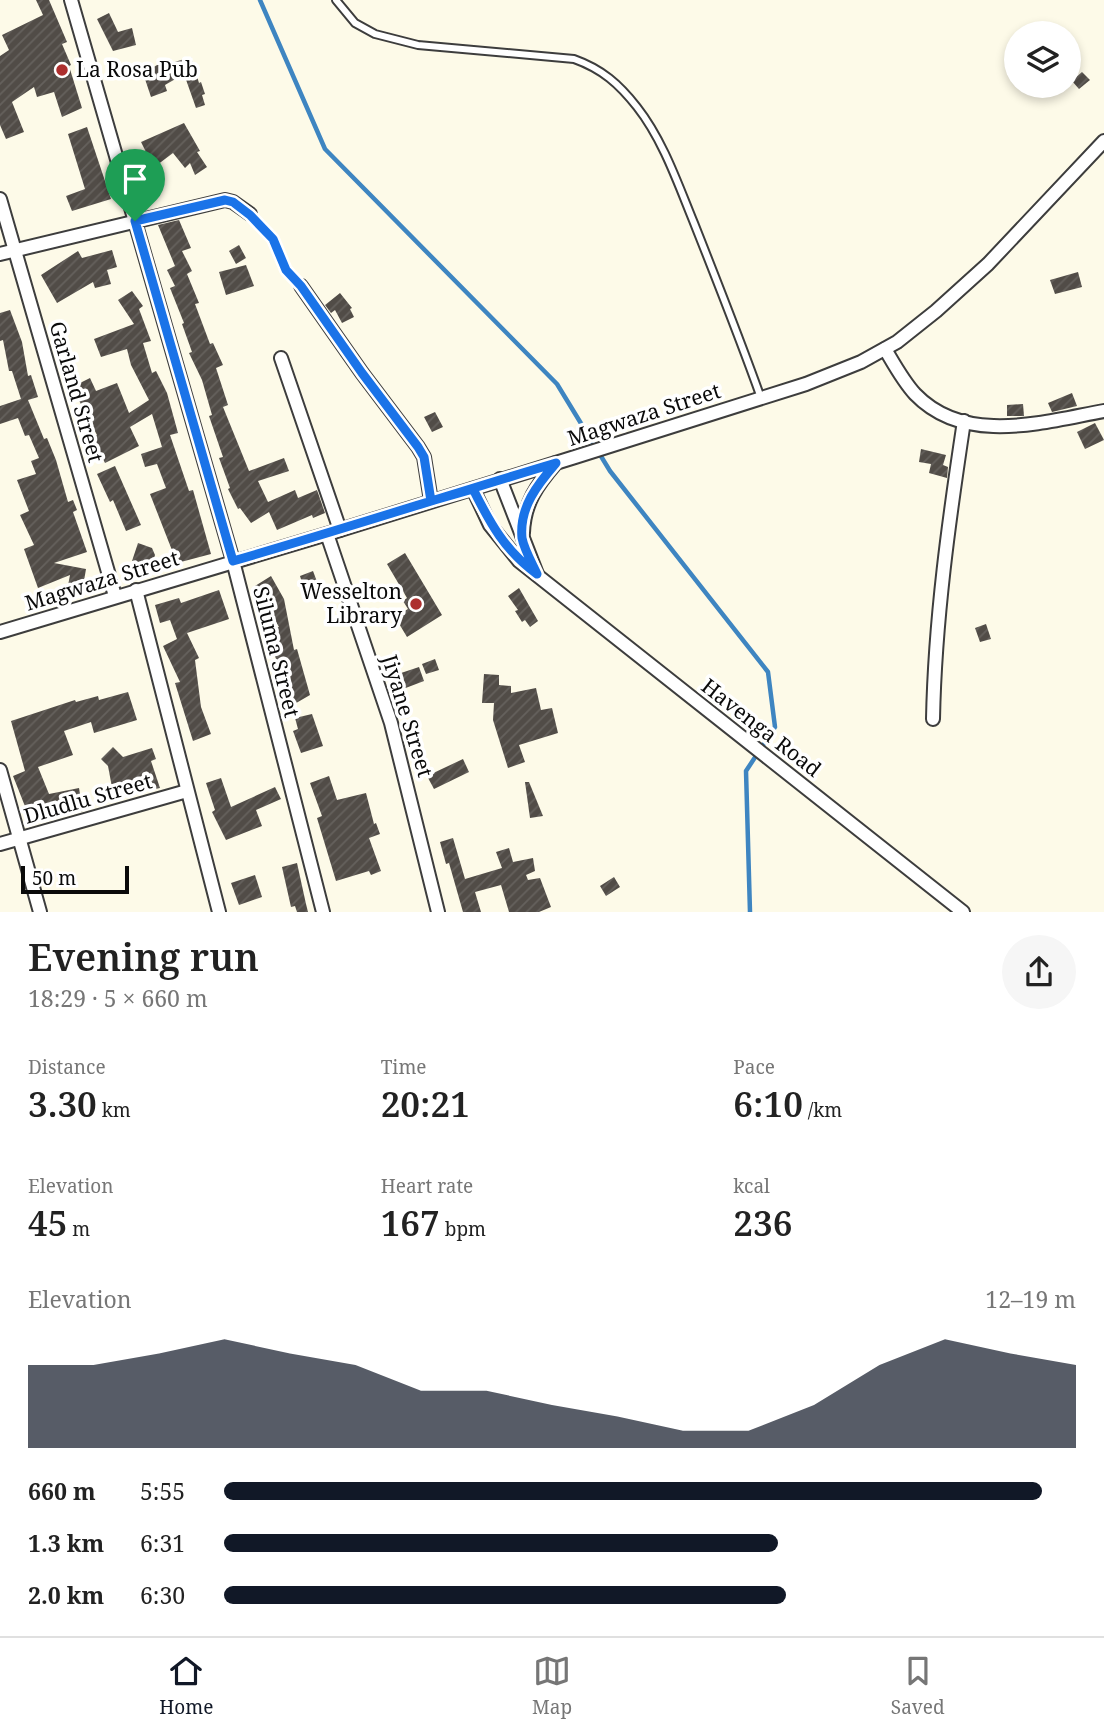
<!DOCTYPE html>
<html lang="en">
<head>
<meta charset="utf-8">
<style>
  body { margin:0; font-family:"Noto Serif",serif; background:#f6f6f6; color:#222; height:100vh; display:flex; flex-direction:column; font-size:26px; white-space:nowrap }
  * { box-sizing:border-box; margin:0 }
  p { font-size:23px; color:#767676 }
  .icon { flex:none; width:38px; height:38px; fill:none; stroke:currentColor; stroke-width:2; stroke-linecap:round; stroke-linejoin:round }
  .map { position:relative; height:912px; overflow:hidden }
  .side { display:flex; flex-direction:column; background:#fff; flex:1 }
  .side>* { flex:none }
  .fabs { position:absolute; left:1004px; top:21px; display:grid; gap:14px }
  .fabs a { display:grid; place-items:center; width:77px; height:77px; border-radius:50%; background:#fff; box-shadow:0 4px 10px #0003; font-size:35px }
  .scale { position:absolute; left:21px; bottom:18px; width:108px; box-sizing:border-box; padding-left:7px; border:4px solid #0a0a0a; border-top:0; font-size:19px; line-height:24px; white-space:nowrap; color:#0a0a0a; -webkit-text-stroke:5px #fff; paint-order:stroke }
  .pin { position:absolute; display:grid; place-items:center; width:60px; height:60px; color:#fff; margin:-72px -30px; border-radius:50% 50% 50% 0; rotate:-45deg; box-shadow:0 0 7px #0007 }
  .pin .icon { rotate:45deg }
  .round { display:grid; place-items:center; flex:none; width:74px; height:74px; border-radius:37px; background:#f6f6f6 }
  .summary { display:flex; align-items:center; justify-content:space-between; height:119px; padding:0 28px }
  h1 { font-size:38px; font-weight:600; line-height:52px }
  .metrics { display:grid; grid-template-columns:repeat(3,1fr); gap:10px; height:119px; padding:7px 28px }
  .metrics div { display:grid; align-content:center }
  .metrics b { font-size:35px; font-weight:600 }
  .metrics small { font-size:19px; font-weight:400 }
  .metrics p { font-size:19px }
  .chart { height:196px; padding:14px 28px }
  .chart p { display:flex; justify-content:space-between }
  .chart svg { width:100%; height:126px; margin-top:7px; fill:#111827; opacity:.7 }
  ul { padding:0 28px; list-style:none; font-size:23px }
  li { display:grid; grid-template-columns:112px 84px 1fr; align-items:center; height:52px }
  li i { height:18px; border-radius:9px; background:#111827 }
  .tab-bar { display:flex; justify-content:space-around; align-items:center; height:98px; border-top:2px solid #e0e0e0; background:#fff; font-size:19px; color:#767676 }
  .tab-bar a { display:grid; justify-items:center; gap:4px }
  .tab-bar .on { color:#111827 }
  .map>svg:first-child { display:block }
  .lines { fill:none; stroke-linecap:round; stroke-linejoin:round }
  .stream { stroke:#3e85c1; stroke-width:4.5 }
  .building { fill:url(#building-hatch) }
  .lane-casing { stroke:#3d3d3d; stroke-width:10 }
  .street-casing { stroke:#3d3d3d; stroke-width:16 }
  .path { stroke:#2c2c2c; stroke-width:2.5; stroke-dasharray:7 3.5; stroke-linecap:butt }
  .lane { stroke:#fff; stroke-width:6 }
  .street { stroke:#fff; stroke-width:12 }
  .route-casing { stroke:#fff; stroke-width:14 }
  .route { stroke:#1a73e8; stroke-width:9 }
  .poi-dot { fill:#ad2f2e; stroke:#fff; stroke-width:2.5 }
  .labels { text-anchor:middle; stroke-width:7; stroke-linejoin:round; paint-order:stroke }
  .poi-label { font-size:21px; fill:#0a0a0a; stroke:#fff; text-anchor:start }
  .street-label { font-size:21px; fill:#0a0a0a; stroke:#fff }
</style>
</head>
<body>
<div class="map">
<svg width="1104" height="912" viewBox="0 0 1104 912">
  <defs>
    <pattern id="building-hatch" width="6" height="6" patternUnits="userSpaceOnUse" patternTransform="scale(1.75)"><rect width="6" height="6" fill="#514c47"/><path d="M-1 1l2-2M0 6l6-6M5 7l2-2" fill="none" stroke="#65615d"/></pattern>
  </defs>
  <rect width="100%" height="100%" fill="#fdfae8"/>
  <g class="lines">
    <path class="stream" d="M 260,0 L 325,149 L 557,384 L 610,471 L 768,672 L 775,727 L 746,771 L 750,912"/>
  </g>
  <g class="building">
    <path d="M 36,0 L 49,0 L 67,42 L 62,44 L 71,65 L 69,66 L 82,108 L 62,117 L 54,92 L 37,97 L 34,87 L 12,102 L 24,132 L 6,139 L 0,125 L 0,56 L 9,50 L 2,35 L 43,15 Z"/>
    <path d="M 109,13 L 118,32 L 132,28 L 136,45 L 113,51 L 97,19 Z"/>
    <path d="M 191,57 L 199,83 L 201,82 L 205,94 L 202,95 L 205,105 L 196,108 L 184,74 L 165,85 L 167,91 L 151,97 L 145,79 L 154,76 L 150,69 L 166,60 L 168,64 Z"/>
    <path d="M 1082,72 L 1090,80 L 1079,89 L 1072,81 Z"/>
    <path d="M 184,123 L 200,151 L 197,152 L 207,167 L 195,175 L 190,163 L 185,168 L 173,153 L 149,171 L 142,163 L 149,158 L 141,142 Z"/>
    <path d="M 87,127 L 111,199 L 72,211 L 66,196 L 85,189 L 68,134 Z"/>
    <path d="M 179,220 L 191,248 L 182,251 L 192,271 L 187,274 L 199,303 L 195,304 L 210,344 L 213,343 L 223,365 L 216,368 L 228,405 L 223,407 L 249,471 L 284,458 L 289,471 L 258,481 L 268,502 L 295,490 L 298,498 L 317,490 L 325,513 L 313,518 L 312,515 L 277,530 L 269,512 L 251,523 L 240,508 L 238,509 L 228,489 L 230,488 L 219,458 L 223,457 L 209,416 L 212,415 L 202,380 L 189,353 L 192,352 L 182,324 L 184,323 L 170,288 L 175,286 L 167,270 L 175,266 L 158,225 Z"/>
    <path d="M 239,245 L 246,258 L 236,264 L 229,251 Z"/>
    <path d="M 112,250 L 117,267 L 107,270 L 111,284 L 95,288 L 93,282 L 57,303 L 41,275 L 78,251 L 82,258 Z"/>
    <path d="M 246,265 L 254,286 L 226,295 L 219,272 Z"/>
    <path d="M 1078,272 L 1082,287 L 1055,294 L 1050,280 Z"/>
    <path d="M 132,291 L 143,306 L 139,309 L 151,341 L 143,343 L 152,373 L 156,371 L 167,393 L 178,433 L 170,435 L 189,491 L 193,490 L 211,554 L 177,563 L 150,494 L 166,488 L 157,464 L 145,467 L 141,454 L 162,447 L 152,414 L 130,427 L 139,446 L 105,463 L 92,438 L 97,435 L 72,387 L 90,378 L 96,391 L 117,383 L 129,413 L 149,400 L 131,365 L 127,349 L 101,357 L 94,339 L 134,324 L 118,300 Z"/>
    <path d="M 340,293 L 352,308 L 350,309 L 354,317 L 342,323 L 335,310 L 331,313 L 325,305 Z"/>
    <path d="M 10,310 L 22,342 L 28,376 L 31,375 L 38,397 L 28,400 L 44,439 L 47,438 L 56,460 L 68,502 L 73,500 L 77,510 L 73,512 L 87,552 L 54,563 L 86,569 L 82,593 L 67,591 L 70,575 L 38,588 L 24,549 L 34,545 L 20,515 L 29,511 L 17,480 L 36,474 L 31,461 L 39,458 L 29,435 L 25,436 L 18,418 L 0,424 L 0,406 L 21,399 L 12,371 L 9,371 L 3,340 L 0,341 L 0,313 Z"/>
    <path d="M 1072,393 L 1077,406 L 1052,412 L 1048,403 Z"/>
    <path d="M 1023,404 L 1024,416 L 1007,416 L 1007,405 Z"/>
    <path d="M 435,412 L 443,427 L 432,432 L 424,417 Z"/>
    <path d="M 1095,423 L 1104,440 L 1085,449 L 1077,432 Z"/>
    <path d="M 921,449 L 946,455 L 943,465 L 948,467 L 947,478 L 929,473 L 931,464 L 919,462 Z"/>
    <path d="M 115,466 L 141,525 L 126,531 L 113,500 L 110,502 L 97,474 Z"/>
    <path d="M 138,543 L 152,548 L 155,555 L 151,568 L 132,561 Z"/>
    <path d="M 405,553 L 442,615 L 407,637 L 395,617 L 408,609 L 403,601 L 407,598 L 387,564 Z"/>
    <path d="M 313,571 L 319,587 L 305,592 L 300,576 Z"/>
    <path d="M 271,576 L 284,599 L 294,650 L 297,649 L 310,695 L 291,706 L 275,656 L 270,629 L 279,627 L 255,586 Z"/>
    <path d="M 519,588 L 538,621 L 530,627 L 525,620 L 522,622 L 515,611 L 518,610 L 508,596 Z"/>
    <path d="M 219,590 L 229,619 L 187,633 L 199,658 L 195,660 L 201,707 L 211,734 L 193,741 L 175,683 L 180,682 L 163,646 L 177,639 L 170,620 L 160,623 L 155,605 L 179,598 L 181,603 Z"/>
    <path d="M 986,624 L 991,639 L 980,642 L 975,628 Z"/>
    <path d="M 435,659 L 439,670 L 426,674 L 422,664 Z"/>
    <path d="M 419,667 L 424,681 L 403,689 L 398,674 Z"/>
    <path d="M 484,674 L 499,675 L 499,685 L 511,686 L 511,693 L 536,688 L 541,710 L 552,708 L 558,733 L 519,745 L 525,762 L 508,768 L 493,720 L 494,703 L 482,703 Z"/>
    <path d="M 128,692 L 137,720 L 94,733 L 91,722 L 64,731 L 73,755 L 38,767 L 49,794 L 79,788 L 83,811 L 61,816 L 61,813 L 32,824 L 13,776 L 25,771 L 11,721 L 75,700 L 76,702 L 98,696 L 99,700 Z"/>
    <path d="M 312,714 L 323,746 L 301,753 L 293,731 L 298,729 L 295,718 Z"/>
    <path d="M 113,747 L 123,757 L 152,748 L 156,759 L 151,761 L 160,788 L 114,798 L 108,766 L 101,759 Z"/>
    <path d="M 463,759 L 469,772 L 434,789 L 427,776 Z"/>
    <path d="M 329,776 L 337,800 L 366,793 L 374,824 L 376,823 L 380,834 L 369,838 L 381,871 L 371,875 L 369,871 L 336,881 L 317,818 L 322,816 L 310,783 Z"/>
    <path d="M 221,778 L 231,807 L 275,787 L 281,799 L 256,810 L 262,826 L 226,840 L 212,812 L 215,810 L 206,783 Z"/>
    <path d="M 525,782 L 529,782 L 543,816 L 530,818 Z"/>
    <path d="M 453,838 L 465,879 L 502,868 L 496,852 L 509,848 L 513,862 L 533,858 L 535,871 L 526,875 L 528,880 L 540,878 L 551,907 L 539,912 L 509,912 L 501,885 L 475,892 L 481,912 L 463,912 L 449,863 L 446,864 L 440,842 Z"/>
    <path d="M 297,863 L 306,904 L 308,912 L 297,912 L 295,906 L 291,907 L 282,867 Z"/>
    <path d="M 255,875 L 262,897 L 239,905 L 231,883 Z"/>
    <path d="M 614,877 L 620,887 L 606,896 L 600,886 Z"/>
  </g>
  <g class="lines">
    <defs>
      <path id="lane" d="M 336,0 L 355,23 L 375,34 L 418,45 L 574,59 C 602,69 619,84 637,107 C 663,140 678,184 694,223 C 717,281 740,339 761,398"/>
      <g id="street">
        <path d="M 71,0 L 233,561 L 323,912"/>
        <path d="M 0,199 L 115,596"/>
        <path d="M 0,254 L 225,200 L 233,202 L 250,214"/>
        <path d="M 301,286 L 362,373 L 418,447 L 424,457 L 431,501"/>
        <path d="M 885,349 C 894,364 903,381 915,394 C 965,446 1043,422 1104,411"/>
        <path d="M 281,358 L 340,530"/>
        <path d="M 500,479 L 537,574"/>
        <path d="M 473,489 L 490,525 L 519,561 L 963,912"/>
        <path d="M 523,533 C 524,503 537,485 556,463"/>
        <path d="M 327,534 L 391,723 L 438,912"/>
        <path d="M 136,590 L 219,912"/>
        <path d="M 0,632 L 327,534 L 575,457 L 806,384 L 861,362 L 897,342 L 936,311 L 988,264 L 1104,141"/>
        <path d="M 933,719 C 935,619 949,520 964,421"/>
        <path d="M 0,770 L 40,912"/>
        <path d="M 0,844 L 187,791"/>
      </g>
    </defs>
    <use href="#lane" class="lane-casing"/>
    <use href="#street" class="street-casing"/>
    <path class="path" d="M 259,224 L 273,239 L 286,270 L 292,277"/>
    <use href="#lane" class="lane"/>
    <use href="#street" class="street"/>
  </g>
  <g class="lines">
    <defs>
      <path id="route" d="M 135,221 L 225,200 L 233,202 L 250,215 L 273,239 L 286,270 L 301,286 L 362,373 L 418,447 L 424,457 L 431,501 L 473,489 C 490,523 505,551 537,574 C 532,563 524,549 522,538 C 519,507 538,484 556,463 C 448,495 341,530 233,561 L 135,221"/>
    </defs>
    <use href="#route" class="route-casing"/>
    <use href="#route" class="route"/>
  </g>
  <g class="poi-dot">
    <circle cx="62" cy="70" r="7"/>
    <circle cx="416" cy="604" r="7"/>
  </g>
  <g class="labels">
    <g class="poi-label">
      <text x="76" y="77">La Rosa Pub</text>
      <text x="402" y="599" text-anchor="end">Wesselton<tspan x="402" dy="24">Library</tspan></text>
    </g>
    <g class="street-label">
      <text transform="translate(76 392) rotate(74)" y="7">Garland Street</text>
      <text transform="translate(644 415) rotate(-18)" y="7">Magwaza Street</text>
      <text transform="translate(102 581) rotate(-17)" y="7">Magwaza Street</text>
      <text transform="translate(276 652) rotate(76)" y="7">Siluma Street</text>
      <text transform="translate(407 716) rotate(73)" y="7">Jiyane Street</text>
      <text transform="translate(761 728) rotate(38)" y="7">Havenga Road</text>
      <text transform="translate(88 799) rotate(-16)" y="7">Dludlu Street</text>
    </g>
  </g>
</svg>
<div class="fabs">
<a><svg class="icon" aria-label="layers" viewBox="0 0 24 24"><path d="M12 4l9 5-9 5-9-5zM3 14l9 5 9-5"/></svg></a>
</div>
<div class="scale">50 m</div>
<div class="pin" style="left:135px;top:221px;background:#1e9e55"><svg class="icon" aria-label="arrive" viewBox="0 0 24 24"><path d="M6 21V4h12l-3 4 3 4H6"/></svg></div>
</div>
<section class="side">
<div class="summary"><div><h1>Evening run</h1><p>18:29 · 5 × 660 m</p></div><a class="round"><svg class="icon" aria-label="share" viewBox="0 0 24 24"><path d="M12 15V3M7 8l5-5 5 5M5 13v7h14v-7"/></svg></a></div>
<div class="metrics">
<div><p>Distance</p><b>3.30<small> km</small></b></div>
<div><p>Time</p><b>20:21</b></div>
<div><p>Pace</p><b>6:10<small> /km</small></b></div>
</div>
<div class="metrics">
<div><p>Elevation</p><b>45<small> m</small></b></div>
<div><p>Heart rate</p><b>167<small> bpm</small></b></div>
<div><p>kcal</p><b>236</b></div>
</div>
<div class="chart"><p><span>Elevation</span>12–19 m</p>
<svg viewBox="0 0 160 44" preserveAspectRatio="none"><path d="M0 44V15L10 15L20 11L30 6L40 11L50 15L60 24L70 24L80 29L90 33L100 38L110 38L120 29L130 15L140 6L150 11L160 15V44z"/></svg>
</div>
<ul>
<li><b>660 m</b>5:55<i style="width:96%"></i></li>
<li><b>1.3 km</b>6:31<i style="width:65%"></i></li>
<li><b>2.0 km</b>6:30<i style="width:66%"></i></li>
</ul>
</section>
<nav class="tab-bar">
<a class="on"><svg class="icon" aria-label="home" viewBox="0 0 24 24"><path d="M3 11l9-7 9 7M6 9v11h12V9"/></svg>Home</a>
<a><svg class="icon" aria-label="map" viewBox="0 0 24 24"><path d="M3 6l6-2 6 2 6-2v14l-6 2-6-2-6 2zM9 4v14M15 6v14"/></svg>Map</a>
<a><svg class="icon" aria-label="saved" viewBox="0 0 24 24"><path d="M7 4h10v16l-5-4-5 4z"/></svg>Saved</a>
</nav>
</body>
</html>
